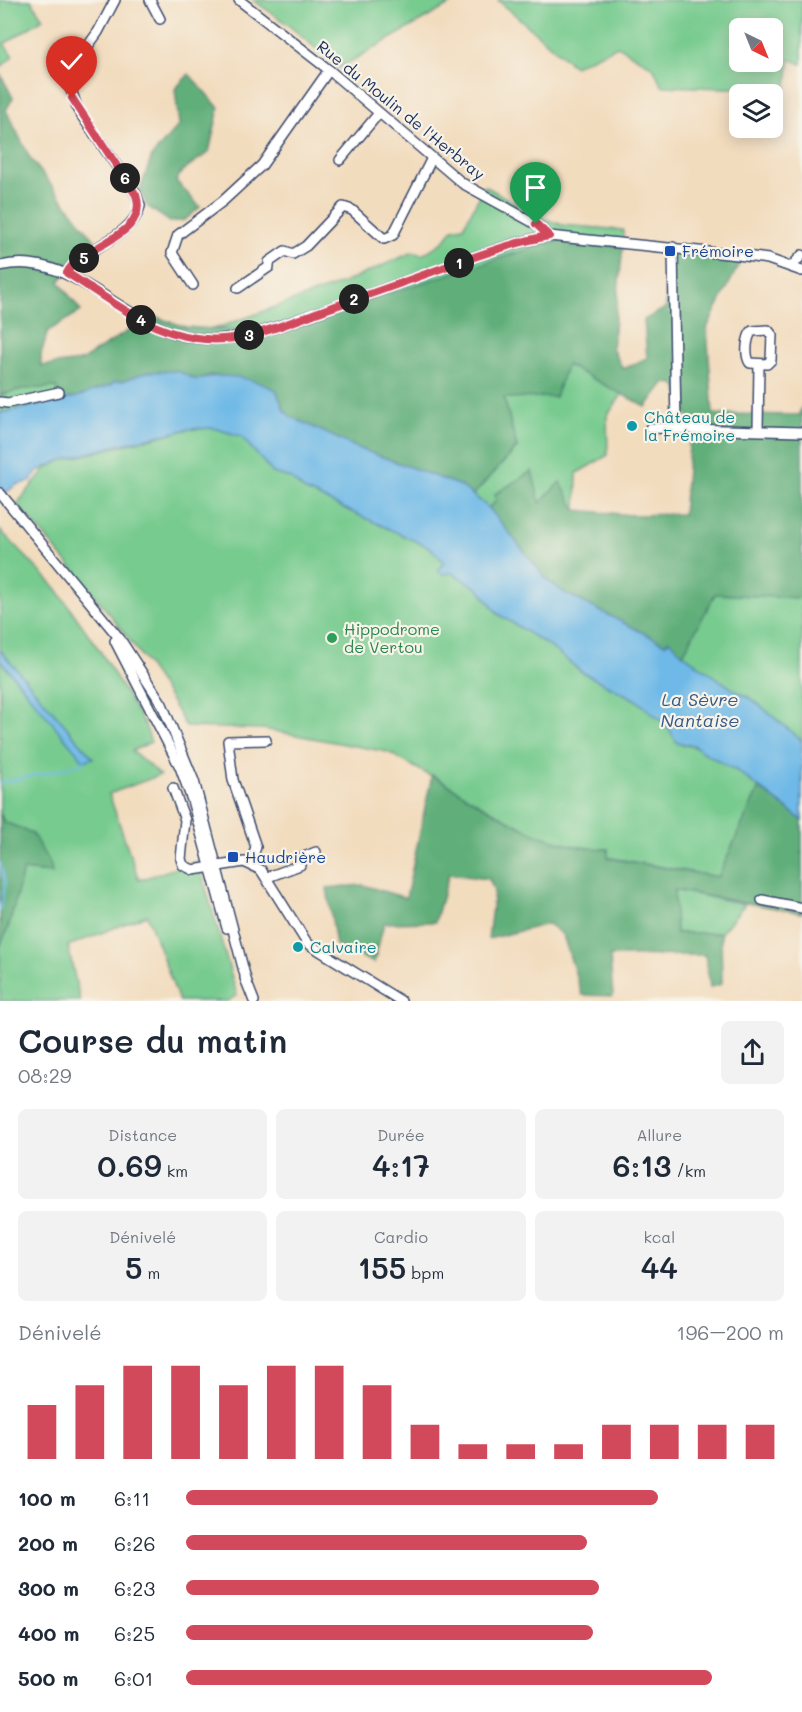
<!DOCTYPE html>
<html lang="fr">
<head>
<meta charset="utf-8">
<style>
  body { margin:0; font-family:Mali,sans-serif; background:#f2f2f3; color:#1f2937; height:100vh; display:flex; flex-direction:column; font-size:22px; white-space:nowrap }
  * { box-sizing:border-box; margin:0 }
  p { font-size:20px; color:#747a83 }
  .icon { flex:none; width:33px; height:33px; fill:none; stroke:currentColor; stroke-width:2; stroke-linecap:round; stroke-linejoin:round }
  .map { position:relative; height:1001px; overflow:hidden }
  .details { display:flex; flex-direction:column; background:#fff; flex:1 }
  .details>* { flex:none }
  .needle { width:39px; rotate:137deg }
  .controls { position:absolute; left:729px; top:18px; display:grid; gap:12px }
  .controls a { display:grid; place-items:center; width:54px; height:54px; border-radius:9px; background:#fff; box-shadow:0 3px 15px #0003; font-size:30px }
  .pin { position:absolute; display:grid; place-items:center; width:51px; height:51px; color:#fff; margin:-62px -26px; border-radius:50% 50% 50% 0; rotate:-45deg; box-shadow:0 0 6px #0007 }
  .pin .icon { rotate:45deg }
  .km { position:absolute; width:30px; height:30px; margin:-15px; border-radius:50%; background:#222; color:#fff; font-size:16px; line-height:30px; text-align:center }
  .round { display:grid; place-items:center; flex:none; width:63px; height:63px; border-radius:9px; background:#f2f2f3 }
  .overview { display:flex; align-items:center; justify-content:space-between; height:102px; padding:0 18px }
  h1 { font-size:33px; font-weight:600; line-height:45px }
  .figures { display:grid; grid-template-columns:repeat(3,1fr); gap:9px; height:102px; padding:6px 18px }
  .figures div { display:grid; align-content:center; border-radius:9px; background:#f2f2f3; text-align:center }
  .figures b { font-size:30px; font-weight:600 }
  .figures small { font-size:16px; font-weight:400 }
  .figures p { font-size:16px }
  .chart { height:168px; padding:12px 18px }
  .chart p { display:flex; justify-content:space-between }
  .chart svg { width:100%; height:108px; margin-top:6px; stroke:#d1495b; stroke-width:6 }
  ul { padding:0 18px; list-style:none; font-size:20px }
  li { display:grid; grid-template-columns:96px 72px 1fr; align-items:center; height:45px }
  li i { height:15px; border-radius:8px; background:#d1495b }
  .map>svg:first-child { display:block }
  .green { fill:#77cb8f; stroke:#497d76; stroke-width:1.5; fill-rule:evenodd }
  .forest { fill:#61af7a; stroke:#3e6f6c; stroke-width:1.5 }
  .water { fill:#6eb9e7; stroke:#4474a2; stroke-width:1.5 }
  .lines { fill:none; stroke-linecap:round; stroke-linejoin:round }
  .stream { stroke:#6eb9e7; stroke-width:2 }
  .minor-casing { stroke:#3b496c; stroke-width:12 }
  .minor { stroke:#fff; stroke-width:9 }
  .route-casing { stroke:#fff; stroke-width:12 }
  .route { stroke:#d1495b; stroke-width:8 }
  .transit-dot { fill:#1a4fb4; stroke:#f7f3e8; stroke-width:2 }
  .culture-dot { fill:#0f9aa8; stroke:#f7f3e8; stroke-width:2 }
  .leisure-dot { fill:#2e9e5b; stroke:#f7f3e8; stroke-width:2 }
  .labels { text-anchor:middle; stroke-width:4.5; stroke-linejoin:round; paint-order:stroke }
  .street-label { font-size:16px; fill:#1b2f5e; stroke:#f7f3e8 }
  .transit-label { font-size:16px; fill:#164399; stroke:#f7f3e8; text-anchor:start }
  .culture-label { font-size:16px; fill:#0d838f; stroke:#f7f3e8; text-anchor:start }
  .leisure-label { font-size:16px; fill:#27864d; stroke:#f7f3e8; text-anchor:start }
  .water-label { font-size:18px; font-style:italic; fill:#345887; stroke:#f7f3e8 }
</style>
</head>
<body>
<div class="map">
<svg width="802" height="1001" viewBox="0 0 802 1001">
  <rect width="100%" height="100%" fill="#f7f3e8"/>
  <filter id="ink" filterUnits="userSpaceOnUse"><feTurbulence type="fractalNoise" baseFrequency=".0167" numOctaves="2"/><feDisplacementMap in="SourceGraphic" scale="12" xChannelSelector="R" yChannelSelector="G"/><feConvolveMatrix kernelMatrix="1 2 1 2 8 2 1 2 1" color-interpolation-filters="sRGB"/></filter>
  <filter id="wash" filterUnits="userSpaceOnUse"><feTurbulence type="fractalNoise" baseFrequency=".008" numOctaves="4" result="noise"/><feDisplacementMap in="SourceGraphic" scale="24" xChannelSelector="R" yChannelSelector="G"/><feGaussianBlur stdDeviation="1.35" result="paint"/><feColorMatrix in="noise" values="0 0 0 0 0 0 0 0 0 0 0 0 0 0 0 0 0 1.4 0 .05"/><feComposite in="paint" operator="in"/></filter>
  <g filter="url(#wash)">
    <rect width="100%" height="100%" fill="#f2dcbe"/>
    <g class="green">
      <path d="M 0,0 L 31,0 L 43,19 L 4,44 L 13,56 L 0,68 Z"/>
      <path d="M 253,0 L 458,0 L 339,68 L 287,24 Z"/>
      <path d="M 498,0 L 802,0 L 802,64 L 790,59 L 786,90 L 662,86 L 653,67 L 618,46 L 574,66 ZM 740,28 L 772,28 L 772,62 L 740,62 Z"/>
      <path d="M 485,186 L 538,216 L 562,225 L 623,230 L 623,247 L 278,328 L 214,329 L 343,283 L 413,252 L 422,255 L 443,242 L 453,229 L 463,227 Z"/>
      <path d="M 567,365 L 623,393 L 607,416 L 608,455 L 577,473 L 576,510 L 539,504 L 496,501 L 489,508 L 473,495 L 517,448 L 504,398 Z"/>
      <path d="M 56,387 L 61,400 L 0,413 L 0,395 L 22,389 Z"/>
      <path d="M 213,428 L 241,436 L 273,473 L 290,478 L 304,490 L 431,548 L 444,562 L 438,570 L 443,574 L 452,573 L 479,589 L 498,614 L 548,645 L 582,672 L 636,700 L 667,725 L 680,744 L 700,748 L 701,751 L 737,771 L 759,788 L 718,877 L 607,857 L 608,849 L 583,849 L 531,833 L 388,752 L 263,729 L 186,727 C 143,647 76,573 17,504 L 45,469 L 60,461 L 189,429 Z"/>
      <path d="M 0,530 L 56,588 L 100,651 L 145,725 L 151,742 L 132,751 L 160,775 L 109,794 L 139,880 L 198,861 L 237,995 L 228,1001 L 179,1001 L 147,915 L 68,946 L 80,1001 L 0,1001 L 0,947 L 10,922 L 22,870 L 52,873 L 32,833 L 4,822 L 0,813 L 0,660 L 84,761 L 93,758 L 0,650 Z"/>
      <path d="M 715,594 L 802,598 L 802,741 L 752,699 L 734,690 L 683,654 Z"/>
      <path d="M 673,890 L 745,904 L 721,933 L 676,933 Z"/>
    </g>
    <g class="forest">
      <path d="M 0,73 L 13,98 L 6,110 L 30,158 L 97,243 L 75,260 L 59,282 L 81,311 L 48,331 L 41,354 L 41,366 L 81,361 L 131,329 L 147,314 L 186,327 L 214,329 L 278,328 L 558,240 L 623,247 L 612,348 L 623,369 L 647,358 L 644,320 L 666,308 L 667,251 L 741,260 L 707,328 L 713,414 L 799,415 L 802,406 L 802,598 L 715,594 L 683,654 L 669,640 L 665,644 L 563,592 L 547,580 L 489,508 L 496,501 L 495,494 L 532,471 L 540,503 L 560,482 L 576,510 L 632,515 L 683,514 L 691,424 L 675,384 L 664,383 L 646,407 L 567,365 L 555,397 L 504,398 L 517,447 L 473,495 L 461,486 L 358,448 L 291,417 L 284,410 L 276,390 L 210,375 L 196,380 C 160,362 146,380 113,382 L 112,385 L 77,397 L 61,400 L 56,387 L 22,389 L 0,395 Z"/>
      <path d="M 189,74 L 219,108 L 209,152 L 182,171 L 176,181 L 200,207 L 185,220 L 170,222 L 147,206 L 140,190 L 152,156 L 179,125 L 175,89 Z"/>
      <path d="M 432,775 C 487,807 542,850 608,849 L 608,858 L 718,877 L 759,788 L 802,820 L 802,913 L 674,890 L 676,933 L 721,933 L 722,984 L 710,987 L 705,955 L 610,956 L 613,996 L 582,995 L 563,935 L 548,924 L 488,939 L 494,891 L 489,879 L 449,874 L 435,922 L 384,923 L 374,963 L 336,945 L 327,888 L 363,885 L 406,898 Z"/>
      <path d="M 0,813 L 4,822 L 32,833 L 51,866 L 52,873 L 23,870 L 10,922 L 0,947 Z"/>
    </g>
    <g class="water">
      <path d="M 178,371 L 196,380 C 224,371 250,377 276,390 L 284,410 L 291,417 L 358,448 L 461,486 L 489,508 L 547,580 L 563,592 L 665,644 L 669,640 L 683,654 L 734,690 L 752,699 L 802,741 L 802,820 L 737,771 L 701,751 L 694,745 L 677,743 L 667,725 L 636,700 L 582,672 L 548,645 L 498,614 L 479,589 L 452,573 L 443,574 L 438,571 L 444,562 L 431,548 L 304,490 L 290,478 L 273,473 L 241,436 L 213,428 L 189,429 L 122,444 L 60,461 L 37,471 L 31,481 L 16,485 L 0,497 L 0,413 L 77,397 L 111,385 L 113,382 L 123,381 L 147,372 Z"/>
      <path d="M 0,650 L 93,758 L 84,761 L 0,660 Z"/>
    </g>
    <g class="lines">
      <g class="stream">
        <path d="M 0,783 L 68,768 L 84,761"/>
        <path d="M 0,863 L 5,883 L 0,911"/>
      </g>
    </g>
  </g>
  <g filter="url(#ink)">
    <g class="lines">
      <defs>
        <g id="minor">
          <path d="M 150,0 L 160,19"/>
          <path d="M 239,0 L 329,70 L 462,183 L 536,224 L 549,236"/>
          <path d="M 340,160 L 379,113"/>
          <path d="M 673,247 L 676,427"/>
          <path d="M 0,266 C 73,248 123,329 196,338 C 238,344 280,326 319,312 C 362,297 405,282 448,266 C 481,255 514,242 549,236 L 738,255 L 768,259 L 802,271"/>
          <path d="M 792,266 L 802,255"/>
          <path d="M 67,273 C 78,250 132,239 140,206 L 136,194 L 78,110 L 70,87 L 72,68 L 98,32 L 115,0"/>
          <path d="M 193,285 L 172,253 L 178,235 L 223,201 L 262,165 L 329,70"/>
          <path d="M 238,288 L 269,267 L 269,262 L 285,251 L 293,254 L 306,246 L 343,207 L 352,210 L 384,239 L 393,235 L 432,158"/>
          <path d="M 768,330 L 772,335 L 771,360 L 767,364 L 750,363 C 745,356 746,338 752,331 Z"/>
          <path d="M 0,402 L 8,403 L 59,392"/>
          <path d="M 650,428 L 802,432"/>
          <path d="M 758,430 L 759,364"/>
          <path d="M 0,493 L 120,639 L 162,704 L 194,781 L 247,983"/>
          <path d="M 115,641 L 180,767 L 192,800 L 227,928"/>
          <path d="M 173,788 L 185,820 L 181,859 L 183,865 L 193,870 L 244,862 L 261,870 L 307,943 L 401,1001"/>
          <path d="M 250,864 L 256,847 L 233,780 L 228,741 L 266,740"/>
          <path d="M 268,877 L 300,865 L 299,859 L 316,852"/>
          <path d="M 762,900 L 802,908"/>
          <path d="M 245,978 L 254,1001"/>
        </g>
      </defs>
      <use href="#minor" class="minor-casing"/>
      <use href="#minor" class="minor"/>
    </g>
  </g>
  <g class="lines" filter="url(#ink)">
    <defs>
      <path id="route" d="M 72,98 L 136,195 C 150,237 80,245 67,273 C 108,298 146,331 196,338 C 240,345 283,325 324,310 C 365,296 407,281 448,266 C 481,255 514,242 549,236 L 536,224"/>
    </defs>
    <use href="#route" class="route-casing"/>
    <use href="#route" class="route"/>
  </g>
  <g class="transit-dot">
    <rect x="664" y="245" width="12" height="12" rx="3"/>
    <rect x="227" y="851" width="12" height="12" rx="3"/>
  </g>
  <g class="culture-dot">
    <circle cx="632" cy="426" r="6"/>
    <circle cx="298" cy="947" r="6"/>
  </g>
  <circle class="leisure-dot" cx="332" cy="638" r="6"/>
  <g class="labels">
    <g class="street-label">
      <text transform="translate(401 110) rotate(39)" y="6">Rue du Moulin de l'Herbray</text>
    </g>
    <g class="transit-label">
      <text x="682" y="257">Frémoire</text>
      <text x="245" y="863">Haudrière</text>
    </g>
    <g class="culture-label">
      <text x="644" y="423">Château de<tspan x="644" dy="18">la Frémoire</tspan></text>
      <text x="310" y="953">Calvaire</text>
    </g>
    <g class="leisure-label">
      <text x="344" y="635">Hippodrome<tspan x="344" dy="18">de Vertou</tspan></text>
    </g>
    <g class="water-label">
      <text x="700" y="706">La Sèvre<tspan x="700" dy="21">Nantaise</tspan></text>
    </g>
  </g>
</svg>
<div class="controls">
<a><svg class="needle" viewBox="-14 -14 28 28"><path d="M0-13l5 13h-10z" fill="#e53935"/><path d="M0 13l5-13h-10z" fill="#747a83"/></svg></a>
<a><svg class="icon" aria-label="layers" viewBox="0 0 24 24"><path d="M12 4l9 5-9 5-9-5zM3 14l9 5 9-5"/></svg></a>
</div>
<div class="pin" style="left:536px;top:224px;background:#1e9e55"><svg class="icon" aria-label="arrive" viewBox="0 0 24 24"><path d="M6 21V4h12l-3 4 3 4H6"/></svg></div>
<div class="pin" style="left:72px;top:98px;background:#d93025"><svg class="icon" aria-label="check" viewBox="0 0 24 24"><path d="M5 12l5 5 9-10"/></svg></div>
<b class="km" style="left:459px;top:263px">1</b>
<b class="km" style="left:354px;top:299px">2</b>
<b class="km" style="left:249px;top:335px">3</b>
<b class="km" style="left:141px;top:320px">4</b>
<b class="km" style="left:84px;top:258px">5</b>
<b class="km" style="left:125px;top:178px">6</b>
</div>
<section class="details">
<div class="overview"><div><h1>Course du matin</h1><p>08:29</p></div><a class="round"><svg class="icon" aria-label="share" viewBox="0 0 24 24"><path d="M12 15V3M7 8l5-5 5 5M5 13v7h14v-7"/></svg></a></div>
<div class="figures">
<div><p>Distance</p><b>0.69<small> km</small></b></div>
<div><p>Durée</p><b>4:17</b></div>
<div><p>Allure</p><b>6:13<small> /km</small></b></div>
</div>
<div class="figures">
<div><p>Dénivelé</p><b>5<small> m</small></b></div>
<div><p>Cardio</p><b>155<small> bpm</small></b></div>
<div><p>kcal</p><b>44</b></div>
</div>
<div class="chart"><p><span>Dénivelé</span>196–200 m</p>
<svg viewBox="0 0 160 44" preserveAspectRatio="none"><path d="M5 44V22M15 44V14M25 44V6M35 44V6M45 44V14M55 44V6M65 44V6M75 44V14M85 44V30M95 44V38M105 44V38M115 44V38M125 44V30M135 44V30M145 44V30M155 44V30"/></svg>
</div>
<ul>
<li><b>100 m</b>6:11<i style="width:79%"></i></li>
<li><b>200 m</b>6:26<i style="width:67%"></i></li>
<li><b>300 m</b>6:23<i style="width:69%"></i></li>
<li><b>400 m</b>6:25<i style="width:68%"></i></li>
<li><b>500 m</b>6:01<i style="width:88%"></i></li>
</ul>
</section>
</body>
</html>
